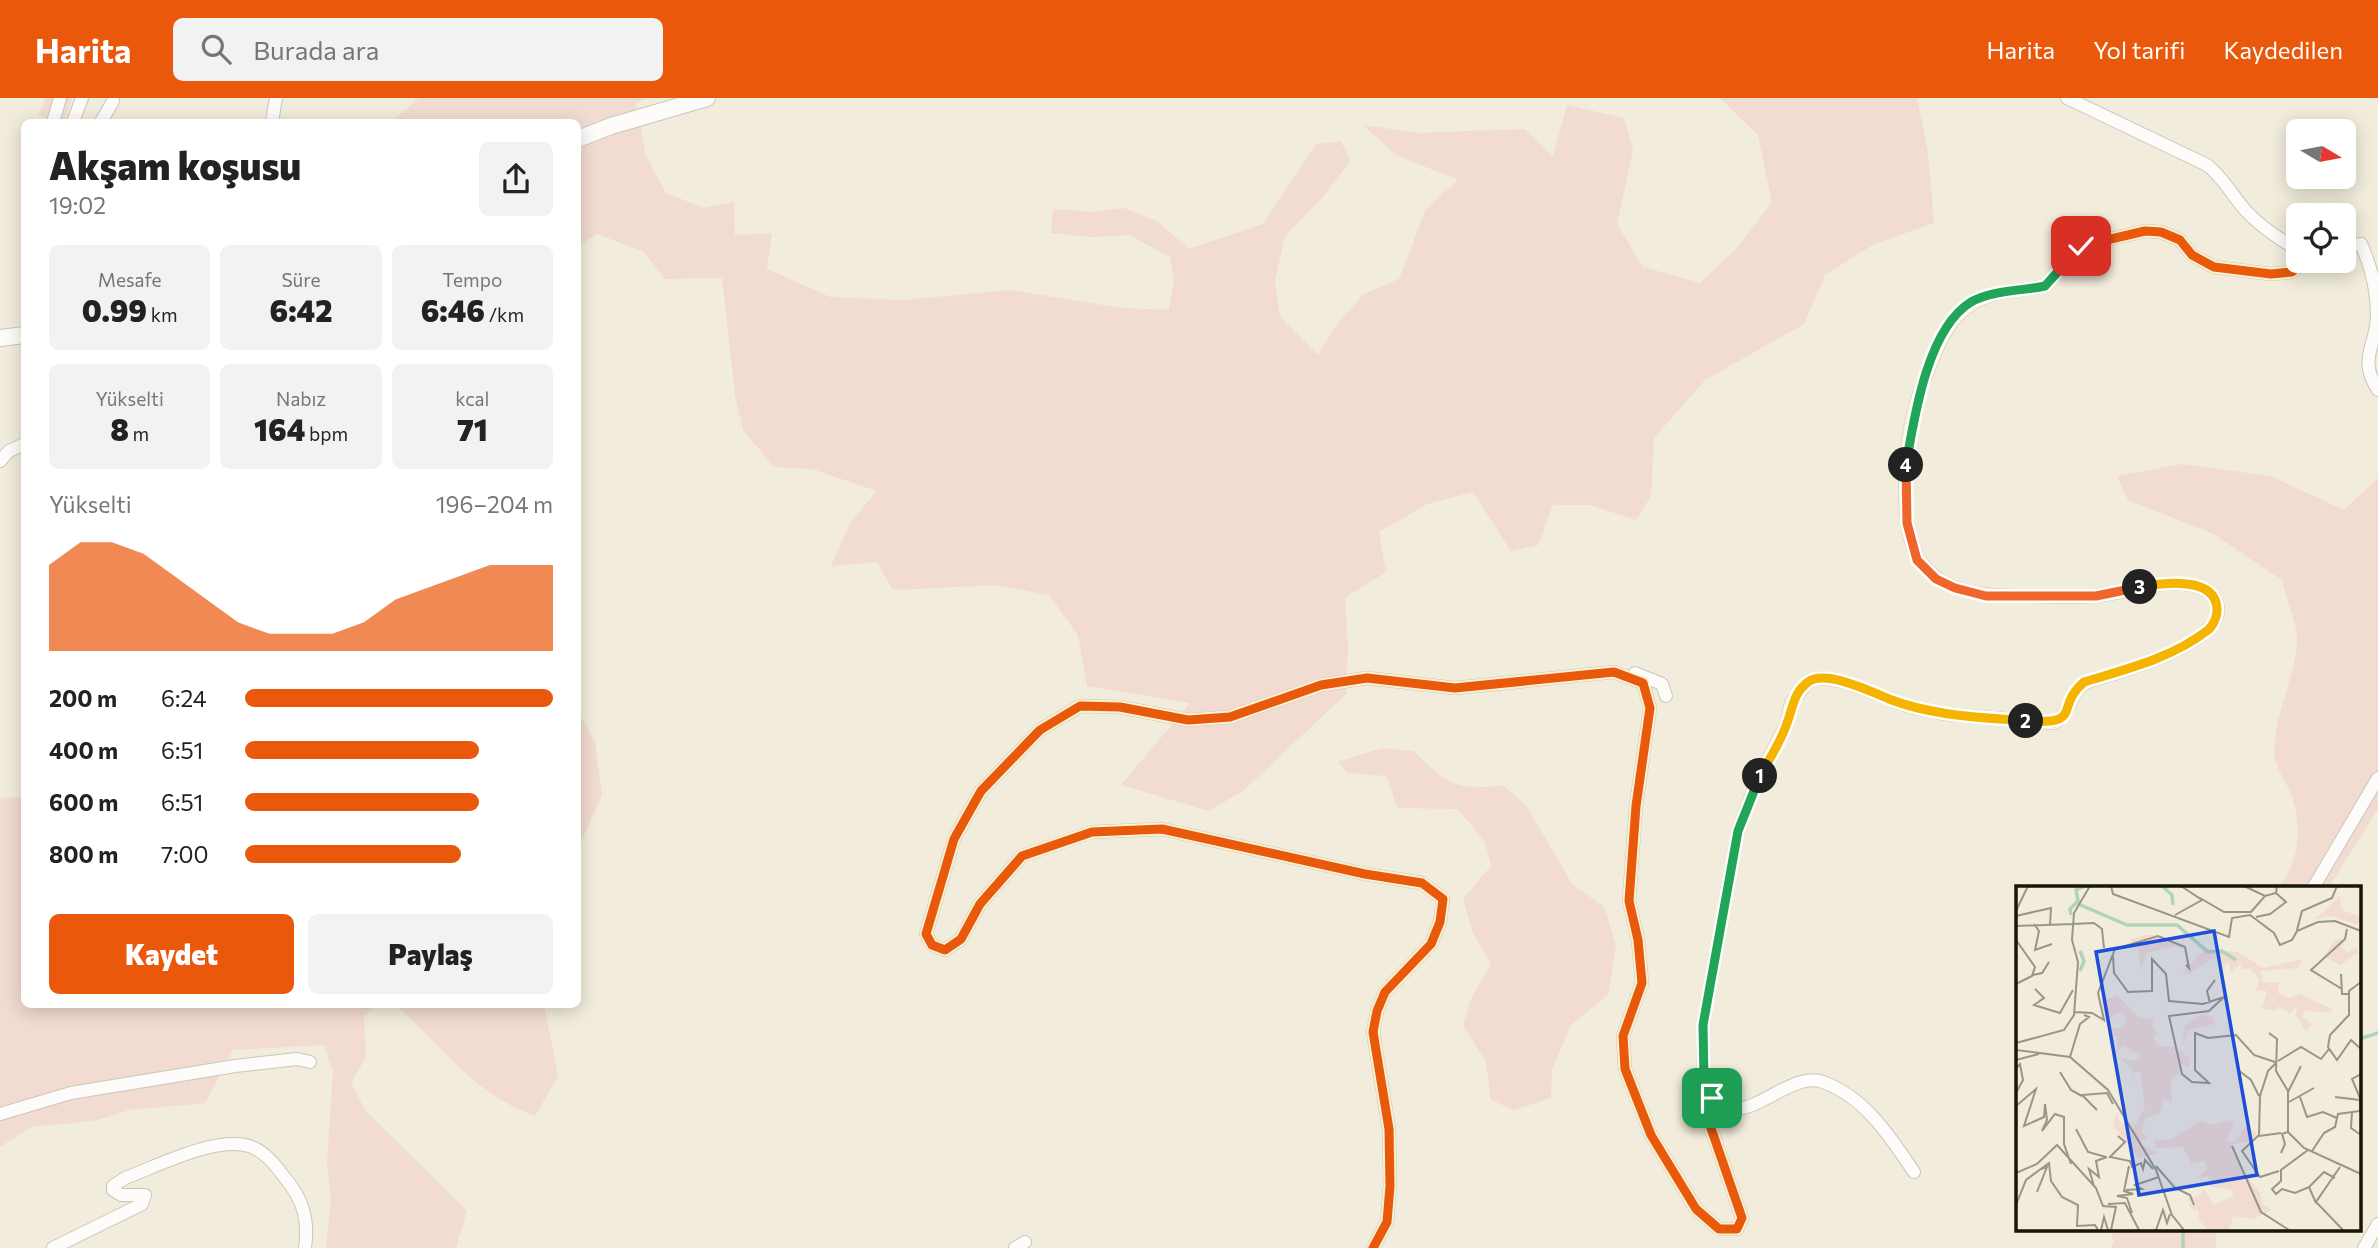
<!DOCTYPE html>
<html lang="tr">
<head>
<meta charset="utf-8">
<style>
  body { margin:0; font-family:Commissioner,sans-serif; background:#f2f2f2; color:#222; height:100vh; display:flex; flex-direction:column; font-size:26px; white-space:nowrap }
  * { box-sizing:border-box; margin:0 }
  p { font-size:23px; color:#767676 }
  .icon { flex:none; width:38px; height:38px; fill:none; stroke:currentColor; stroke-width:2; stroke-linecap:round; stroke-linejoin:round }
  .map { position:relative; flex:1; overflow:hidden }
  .sheet { position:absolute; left:21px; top:21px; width:560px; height:889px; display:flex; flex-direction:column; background:#fff; border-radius:10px; box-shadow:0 4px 18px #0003 }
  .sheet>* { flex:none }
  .needle { width:46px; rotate:100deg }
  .buttons { position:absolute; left:2286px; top:21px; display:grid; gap:14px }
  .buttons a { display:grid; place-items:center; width:70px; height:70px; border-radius:10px; background:#fff; box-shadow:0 4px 18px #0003; font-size:35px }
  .pin { position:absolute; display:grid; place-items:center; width:60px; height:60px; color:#fff; margin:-30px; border-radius:14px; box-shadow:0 4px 10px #0006 }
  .km { position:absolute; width:35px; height:35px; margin:-18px; border-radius:50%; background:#222; color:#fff; font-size:19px; line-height:35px; text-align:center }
  .round { display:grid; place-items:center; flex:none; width:74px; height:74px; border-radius:10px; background:#f2f2f2 }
  .head { display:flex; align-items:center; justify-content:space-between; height:119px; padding:0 28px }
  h1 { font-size:38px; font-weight:800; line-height:52px }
  .metrics { display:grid; grid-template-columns:repeat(3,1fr); gap:10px; height:119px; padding:7px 28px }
  .metrics div { display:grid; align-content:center; border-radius:10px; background:#f2f2f2; text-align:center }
  .metrics b { font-size:30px; font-weight:800 }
  .metrics small { font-size:19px; font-weight:400 }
  .metrics p { font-size:19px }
  .chart { height:196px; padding:14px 28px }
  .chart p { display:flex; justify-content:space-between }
  .chart svg { width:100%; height:126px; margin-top:7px; fill:#ea580c; opacity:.7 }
  .primary-button { display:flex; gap:14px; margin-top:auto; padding:14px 28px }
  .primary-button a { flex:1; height:80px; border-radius:10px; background:#ea580c; color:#fff; font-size:28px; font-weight:800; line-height:80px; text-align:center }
  .primary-button a+a { background:#f2f2f2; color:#222 }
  ul { padding:0 28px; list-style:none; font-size:23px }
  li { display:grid; grid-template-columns:112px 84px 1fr; align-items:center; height:52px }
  li i { height:18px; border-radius:9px; background:#ea580c }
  header { display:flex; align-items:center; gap:42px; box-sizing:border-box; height:98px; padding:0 35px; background:#ea580c; color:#fff }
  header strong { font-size:33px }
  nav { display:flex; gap:38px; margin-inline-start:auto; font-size:24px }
  .search { width:490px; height:63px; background:#f2f2f2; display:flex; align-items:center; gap:18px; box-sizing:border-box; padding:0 24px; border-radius:10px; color:#767676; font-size:26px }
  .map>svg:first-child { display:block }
  .green { fill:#f2dbd1 }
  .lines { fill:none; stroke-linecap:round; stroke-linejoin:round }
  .stream { stroke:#b1d3be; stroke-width:3.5 }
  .minor-casing { stroke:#cac7b9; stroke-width:14 }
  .major-casing { stroke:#cac7b9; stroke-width:18 }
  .minor { stroke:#fdfcfa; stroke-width:12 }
  .major { stroke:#fdfcfa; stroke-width:16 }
  .cycleway-casing { stroke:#faf2d2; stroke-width:13 }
  .cycleway { stroke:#e8590c; stroke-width:9 }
  .split-1-casing { stroke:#fff; stroke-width:14 }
  .split-2-casing { stroke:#fff; stroke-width:14 }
  .split-3-casing { stroke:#fff; stroke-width:14 }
  .split-4-casing { stroke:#fff; stroke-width:14 }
  .split-5-casing { stroke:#fff; stroke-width:14 }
  .split-1 { stroke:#22a559; stroke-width:9 }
  .split-2 { stroke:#f5b400; stroke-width:9 }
  .split-3 { stroke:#f5b400; stroke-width:9 }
  .split-4 { stroke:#f0652b; stroke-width:9 }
  .split-5 { stroke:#22a559; stroke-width:9 }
  .inset-river { fill:none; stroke:#b1d3be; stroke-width:3.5 }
  .inset-road { fill:none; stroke:#9a9687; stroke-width:2 }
  .view { fill:#1d4ed8; fill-opacity:0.15; stroke:#1d4ed8; stroke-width:3.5 }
  .inset-edge { fill:none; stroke:#181509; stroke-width:3.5 }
</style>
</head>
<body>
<header>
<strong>Harita</strong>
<div class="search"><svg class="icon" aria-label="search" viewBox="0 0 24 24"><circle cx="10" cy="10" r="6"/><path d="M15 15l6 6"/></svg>Burada ara</div>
<nav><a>Harita</a><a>Yol tarifi</a><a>Kaydedilen</a></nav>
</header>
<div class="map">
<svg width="2378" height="1150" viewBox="0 0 2378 1150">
  <rect width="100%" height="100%" fill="#f1ecdb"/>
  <g class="green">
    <path d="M 46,0 L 72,0 L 64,24 L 38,17 Z"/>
    <path d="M 419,0 L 647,0 L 636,5 L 646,58 L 666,95 L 704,110 L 734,104 L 735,137 L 772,135 L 767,171 L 830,199 L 903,202 L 1012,192 L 1121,210 L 1169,212 L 1174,184 L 1170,159 L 1129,137 L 1091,139 L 1051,135 L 1053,111 L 1091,114 L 1124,110 L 1157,123 L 1189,151 L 1263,126 L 1316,46 L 1341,43 L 1350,63 L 1322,100 L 1285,138 L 1275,183 L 1280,219 L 1318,257 L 1337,226 L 1364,196 L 1399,181 L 1426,111 L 1458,82 L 1396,57 L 1363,27 L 1418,35 L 1525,31 L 1553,58 L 1567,7 L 1624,20 L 1633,52 L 1617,126 L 1643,169 L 1700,185 L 1739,148 L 1772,104 L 1758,37 L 1720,0 L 1917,0 L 1928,55 L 1934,125 L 1874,146 L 1825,177 L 1804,226 L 1705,282 L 1654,340 L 1651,398 L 1636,422 L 1590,407 L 1553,407 L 1538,447 L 1511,453 L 1473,394 L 1427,406 L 1379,434 L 1386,474 L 1345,500 L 1348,550 L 1346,596 L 1244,692 L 1209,713 L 1121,687 L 1190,605 L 1087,588 L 1078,537 L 1049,497 L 996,487 L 893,492 L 877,464 L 831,468 L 850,425 L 877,393 L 812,371 L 774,369 L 743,332 L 735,297 L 722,180 L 665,181 L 644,154 L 597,136 L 578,148 L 578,24 L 391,24 Z"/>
    <path d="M 2182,366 L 2270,378 L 2344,412 L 2378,380 L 2378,711 L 2329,789 L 2277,789 C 2300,768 2302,728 2292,699 C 2288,686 2277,673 2275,660 C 2271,621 2295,583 2297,544 C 2298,525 2286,501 2282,482 L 2212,435 L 2128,402 L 2117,378 Z"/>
    <path d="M 578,614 L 595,644 L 602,697 L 578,751 Z"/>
    <path d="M 1382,650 L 1414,653 C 1445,685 1456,694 1502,687 L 1526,707 L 1572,786 L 1604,809 L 1616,847 L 1608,897 L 1571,927 L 1552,971 L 1551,1000 L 1514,1012 L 1491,1002 L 1486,964 L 1463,927 L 1471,901 L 1491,865 L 1472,833 L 1463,801 L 1491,768 L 1485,744 L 1458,711 L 1397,710 L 1387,678 L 1347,675 L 1338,664 Z"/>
    <path d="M 24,699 L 24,906 L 377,907 L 364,918 L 366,959 L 351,985 L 365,1012 L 467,1113 L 456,1150 L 326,1150 L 331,1099 L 327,1065 L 333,973 L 324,947 L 233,952 L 205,1005 L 129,1012 L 94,1023 L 31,1029 L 0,1049 L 0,700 Z"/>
    <path d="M 395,907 L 544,907 L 558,978 L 535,1018 C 472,995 443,948 395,907 Z"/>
    <path d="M 2110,1131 L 2216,1131 L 2216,1150 L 2111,1150 L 2114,1144 Z"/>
  </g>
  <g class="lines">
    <g class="stream">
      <path d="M 2359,941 L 2378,935"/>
      <path d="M 2183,1150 L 2183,1131"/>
    </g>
    <defs>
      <g id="minor">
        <path d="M 2067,0 L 2207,67 C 2224,80 2233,99 2247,114 C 2262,130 2279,141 2298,152"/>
        <path d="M 53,24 L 60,0"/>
        <path d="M 73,24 L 82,0"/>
        <path d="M 101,24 L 113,3"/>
        <path d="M 272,24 L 276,0"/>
        <path d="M 2343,147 L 2361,146 C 2371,168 2377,192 2377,217 C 2377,248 2357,260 2378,292"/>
        <path d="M 0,363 L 9,353 L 24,346"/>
        <path d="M 1635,575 L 1662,586 L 1666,598"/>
        <path d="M 2313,790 L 2378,680"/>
        <path d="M 1705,985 C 1734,1050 1783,970 1823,984 C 1865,999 1891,1040 1914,1074"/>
        <path d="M 0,1016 L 71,995 L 235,968 L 297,961 L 310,964"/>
        <path d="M 53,1150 L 142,1106 L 145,1097 L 121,1097 L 113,1092 L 113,1088 L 125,1080 C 158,1068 215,1038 249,1048 C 265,1053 276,1068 285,1080 C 303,1101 309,1122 305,1150"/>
        <path d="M 1015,1150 L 1025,1144"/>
        <path d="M 1373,1150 L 1387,1124 L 1390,1088 L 1389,1031 L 1373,934 L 1377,913 L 1385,894 L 1431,846 L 1440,824 L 1443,801 L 1422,785 L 1365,776 L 1162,731 L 1092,734 L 1022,758 L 980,806 L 961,841 L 945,852 L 932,847 L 926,836 L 954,741 L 981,693 L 1040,632 L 1080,608 L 1120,609 L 1188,622 L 1230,619 L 1321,587 L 1367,580 L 1455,590 L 1614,574 L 1643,585 L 1650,610 L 1636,708 L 1629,803 L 1638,842 L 1642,885 L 1623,938 L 1625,971 L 1651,1037 L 1696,1111 L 1719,1131 L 1737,1131 L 1742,1120 L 1704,1010 L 1703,927 L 1738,733 L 1756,685 L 1787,625 L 1791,605 L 1809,583 L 1820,580 L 1846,584 L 1910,609 L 1945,616 L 2054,625 C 2071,614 2070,597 2084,585 C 2109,577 2239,543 2215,502 C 2209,490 2195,487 2184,486 C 2153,483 2124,496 2094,498 C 2074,500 2052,498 2031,498 C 1966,499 1910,491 1906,413 C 1904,374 1907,326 1922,288 C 1939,244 1950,204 2003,194 C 2017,192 2031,191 2045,188 L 2081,148 L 2145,133 L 2161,134 L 2180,142 L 2192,157 L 2214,169 L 2271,176 L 2292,174 L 2304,163"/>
        <path d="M 2364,1150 L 2378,1126"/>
      </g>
      <g id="major">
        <path d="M 578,41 L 611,28 L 707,0"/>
        <path d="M 0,240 L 24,237"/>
      </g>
    </defs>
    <use href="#minor" class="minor-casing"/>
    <use href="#major" class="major-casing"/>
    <use href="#minor" class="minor"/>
    <use href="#major" class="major"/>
    <defs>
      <path id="cycleway" d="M 1373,1150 L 1387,1124 L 1390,1088 L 1389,1031 L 1373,934 L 1377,913 L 1385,894 L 1431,846 L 1440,824 L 1443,801 L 1422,785 L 1365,776 L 1162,731 L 1092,734 L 1022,758 L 980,806 L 961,841 L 945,852 L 932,847 L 926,836 L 954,741 L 981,693 L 1040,632 L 1080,608 L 1120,609 L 1188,622 L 1230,619 L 1321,587 L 1367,580 L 1455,590 L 1614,574 L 1643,585 L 1650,610 L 1636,708 L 1629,803 L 1638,842 L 1642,885 L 1623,938 L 1625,971 L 1651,1037 L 1696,1111 L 1719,1131 L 1737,1131 L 1742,1120 L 1704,1010 L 1703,927 L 1738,733 L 1756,685 L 1787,625 L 1791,605 L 1809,583 L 1820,580 L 1846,584 L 1910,609 L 1945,616 L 2054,625 C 2071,614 2070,597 2084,585 C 2109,577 2239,543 2215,502 C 2209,490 2195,487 2184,486 C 2153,483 2124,496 2094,498 C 2074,500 2052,498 2031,498 C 1966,499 1910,491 1906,413 C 1904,374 1907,326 1922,288 C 1939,244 1950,204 2003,194 C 2017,192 2031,191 2045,188 L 2081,148 L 2145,133 L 2161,134 L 2180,142 L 2192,157 L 2214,169 L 2271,176 L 2292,174 L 2304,163"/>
    </defs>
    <use href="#cycleway" class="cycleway-casing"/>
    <use href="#cycleway" class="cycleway"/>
  </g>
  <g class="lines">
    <defs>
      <path id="split-1" d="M 1712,1000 L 1704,982 L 1703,927 L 1738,733 L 1760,678"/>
      <path id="split-2" d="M 1760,678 C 1769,661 1781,644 1787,625 C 1793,610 1793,595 1808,584 C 1825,571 1872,594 1889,601 C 1933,618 1979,619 2026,623"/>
      <path id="split-3" d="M 2026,623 C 2084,627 2054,610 2084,584 C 2127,571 2172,560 2208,532 C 2213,528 2217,519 2217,513 C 2218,477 2162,485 2140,489"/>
      <path id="split-4" d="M 1906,367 L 1907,425 L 1917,462 L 1936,481 L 1955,490 L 1986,498 L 2096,498 L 2140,489"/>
      <path id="split-5" d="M 1906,367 C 1914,320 1927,231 1971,204 C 1992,192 2022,193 2045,188 L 2081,148"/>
    </defs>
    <use href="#split-1" class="split-1-casing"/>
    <use href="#split-2" class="split-2-casing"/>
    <use href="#split-3" class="split-3-casing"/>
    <use href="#split-4" class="split-4-casing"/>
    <use href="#split-5" class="split-5-casing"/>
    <use href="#split-1" class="split-1"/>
    <use href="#split-2" class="split-2"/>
    <use href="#split-3" class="split-3"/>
    <use href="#split-4" class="split-4"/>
    <use href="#split-5" class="split-5"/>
  </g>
  <g transform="translate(2016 788)">
    <rect width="345" height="345" fill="#f1ecdb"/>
    <path d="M 324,10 L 326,24 L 345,31 L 341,39 L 316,30 L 299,33 ZM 129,49 L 142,49 L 169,63 L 158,60 L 131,67 L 124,86 L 123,62 L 114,54 ZM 324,53 L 328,58 L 324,61 L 331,67 L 340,61 L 342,66 L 324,79 L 308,70 L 318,55 ZM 177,54 L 192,63 L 222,66 L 247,82 L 287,73 L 282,82 L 244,85 L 247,96 L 263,96 L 262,107 L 274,112 L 284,108 L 316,123 L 315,126 L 288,125 L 286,131 L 296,138 L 290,145 L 280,130 L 281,119 L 274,128 L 263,120 L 259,125 L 246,123 L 251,105 L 240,104 L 244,94 L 234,82 L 225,84 L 225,77 L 215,87 L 212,75 L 205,87 L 205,73 L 196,73 L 173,88 L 167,86 L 188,64 ZM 101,109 L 121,130 L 137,134 L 137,143 L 142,146 L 137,152 L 143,160 L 160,161 L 174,173 L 173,182 L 164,177 L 164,187 L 155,193 L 156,216 L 148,213 L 144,227 L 129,232 L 126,246 L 131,251 L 123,257 L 142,267 L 123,272 L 97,239 L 101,225 L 102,233 L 112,244 L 117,242 L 129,221 L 124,186 L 118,187 L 115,199 L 117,185 L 103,171 L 119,175 L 125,170 L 106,159 L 101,169 L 101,149 L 96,149 L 96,143 L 107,141 L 111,132 L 102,126 L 89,137 L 86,115 ZM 186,128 L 198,132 L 199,138 L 173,144 L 167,160 L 168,140 ZM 213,234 L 218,236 L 211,255 L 218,255 L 229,241 L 241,246 L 237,255 L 217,258 L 215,265 L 243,307 L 249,305 L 244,308 L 247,319 L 256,324 L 237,333 L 217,330 L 213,344 L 192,344 L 183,334 L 183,325 L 174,322 L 173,310 L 181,311 L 188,303 L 198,319 L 218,310 L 215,304 L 196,301 L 192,290 L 180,292 L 191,284 L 189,275 L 176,278 L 167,261 L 140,262 L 138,255 L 156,253 L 184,235 L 197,239 Z" fill="#f2dbd1"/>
    <path class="inset-river" d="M 146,0 L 156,9 L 157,19M 60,17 L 111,39 L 161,39 L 192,66 L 206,65 L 220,74M 55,29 L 54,23 L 62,15 L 60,4 L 69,0M 64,65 L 68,75 L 64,85"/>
    <path class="inset-road" d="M 95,0 L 97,8 L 213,51 L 216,32 L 234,29 L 258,47 L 264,59 L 276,54 L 281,45 L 302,36 L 319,35 L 345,45M 228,0 L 249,10 L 260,7 L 261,0M 184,12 L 208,26 L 235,26 L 249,10M 0,25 L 12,0M 159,29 L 186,14 L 165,0M 0,30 L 35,22 L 34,39M 240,31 L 254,28 L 270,16 L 260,7M 18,38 L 23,45 L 19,64 L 36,58M 57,38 L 78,37 L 86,43 L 88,62M 0,40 L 57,38M 281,44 L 286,25 L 316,12 L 321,0M 0,54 L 19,81 L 16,90 L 0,98M 97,70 L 98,87 L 112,106 L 136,105 L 136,73 L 150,88 L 153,115 L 187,118 L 208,111 L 193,125 L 153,130 L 166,188 L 176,196 L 193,197 L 179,184 L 179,147 L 192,152 L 220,149 L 238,169 L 259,176M 325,88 L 326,108 L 332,108M 17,89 L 26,87 L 33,76M 345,96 L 333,105 L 333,129 L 314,149 L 312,161 L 321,174 L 335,154 L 345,163M 19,103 L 28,112 L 18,119 L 44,127 L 57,104M 326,103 L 295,84 L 329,53 L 331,43M 194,117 L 191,105 L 199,94M 59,126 L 76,127 L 88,134 L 82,107 L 99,63 L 142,50 L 169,61 L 173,82 L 170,79M 253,147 L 261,153 L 260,185 L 272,205 L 272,246 L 288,262 L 345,288M 0,157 L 48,144 L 58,129 L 62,76 L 56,54 L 58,27 L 74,0M 0,164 L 54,171 L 92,204 L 140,284 L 156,329 L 168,344M 54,171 L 64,138 L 73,131 L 68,129M 0,174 L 23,168M 262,175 L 285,161 L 305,173 L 313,163M 260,177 L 252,185 L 244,210 L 243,249 L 226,265 L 244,291 L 263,285M 0,182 L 4,178 L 7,194 L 0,207M 222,184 L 235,194 L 243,210M 44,186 L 55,204 L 66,210M 272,206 L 285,180M 284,211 L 291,231 L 307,226 L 321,232M 319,211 L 344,214M 273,216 L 298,202M 0,220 L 20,203 L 8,240 L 28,231 L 29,218 L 31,234 L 26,245 L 39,228 L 48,231 L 48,258 L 55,278M 81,224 L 66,209 L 91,207 L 97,218M 336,226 L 335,242 L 345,249M 60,243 L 72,266 L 90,271M 102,250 L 109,256 L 94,271 L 114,275 L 116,281 L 125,277 L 127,283 L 129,274 L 137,283M 243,250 L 265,247M 216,260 L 245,326 L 273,344M 292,264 L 265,284 L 265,295 L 256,303 L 260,308 L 266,303 L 279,307 L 293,301 L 300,317M 296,265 L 308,247 L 319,241 L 322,228 L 344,225 L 344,212 L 336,193 L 345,188M 265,267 L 269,258 L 266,248 L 272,246M 113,280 L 108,305 L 117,308 L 101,310 L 111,312 L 116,327M 140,280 L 159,302 L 174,309 L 178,319M 324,281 L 300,316 L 327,344M 0,287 L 21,278 L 41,259 L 80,302 L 87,320 L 100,321 L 95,344M 78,300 L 73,283 L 83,291 L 80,275 L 91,271M 293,301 L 308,286 L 319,292M 110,304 L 126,303 L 119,299 L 143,291M 21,306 L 31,281 L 25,283M 92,318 L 109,317 L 123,344M 0,319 L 10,294 L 33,277 L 35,295 L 46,311 L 62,319 L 61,340 L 79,339 L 82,344M 85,344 L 88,331 L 92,344M 140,344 L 147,324 L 151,337 L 154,328"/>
    <path class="view" d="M 198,45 L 241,289 L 123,309 L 80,66 Z"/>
    <rect width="345" height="345" class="inset-edge"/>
  </g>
</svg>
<div class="buttons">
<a><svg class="needle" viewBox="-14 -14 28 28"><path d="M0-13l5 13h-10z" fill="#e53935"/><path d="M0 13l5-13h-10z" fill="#767676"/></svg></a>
<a><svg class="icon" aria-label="locate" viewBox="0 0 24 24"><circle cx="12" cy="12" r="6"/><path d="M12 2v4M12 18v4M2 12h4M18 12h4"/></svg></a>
</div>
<div class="pin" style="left:1712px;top:1000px;background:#1e9e55"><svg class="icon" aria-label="arrive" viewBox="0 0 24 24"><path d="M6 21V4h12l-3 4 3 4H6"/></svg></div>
<div class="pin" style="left:2081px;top:148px;background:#d93025"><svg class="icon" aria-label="check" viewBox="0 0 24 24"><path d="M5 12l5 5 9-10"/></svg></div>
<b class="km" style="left:1760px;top:678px">1</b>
<b class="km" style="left:2026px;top:623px">2</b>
<b class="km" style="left:2140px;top:489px">3</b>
<b class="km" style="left:1906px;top:367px">4</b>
<section class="sheet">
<div class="head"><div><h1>Akşam koşusu</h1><p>19:02</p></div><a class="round"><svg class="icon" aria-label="share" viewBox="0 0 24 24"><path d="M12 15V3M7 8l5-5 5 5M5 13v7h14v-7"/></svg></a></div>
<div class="metrics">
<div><p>Mesafe</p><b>0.99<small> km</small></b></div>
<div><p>Süre</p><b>6:42</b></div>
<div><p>Tempo</p><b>6:46<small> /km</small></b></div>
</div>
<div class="metrics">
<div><p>Yükselti</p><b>8<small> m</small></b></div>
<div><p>Nabız</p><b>164<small> bpm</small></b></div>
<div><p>kcal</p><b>71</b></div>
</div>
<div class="chart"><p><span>Yükselti</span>196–204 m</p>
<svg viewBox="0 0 160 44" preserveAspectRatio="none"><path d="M0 44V14L10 6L20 6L30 10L40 18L50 26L60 34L70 38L80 38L90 38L100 34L110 26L120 22L130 18L140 14L150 14L160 14V44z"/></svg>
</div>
<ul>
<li><b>200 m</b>6:24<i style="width:100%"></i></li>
<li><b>400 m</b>6:51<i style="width:76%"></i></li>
<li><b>600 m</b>6:51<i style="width:76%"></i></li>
<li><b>800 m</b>7:00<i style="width:70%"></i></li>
</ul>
<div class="primary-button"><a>Kaydet</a><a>Paylaş</a></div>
</section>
</div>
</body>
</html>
